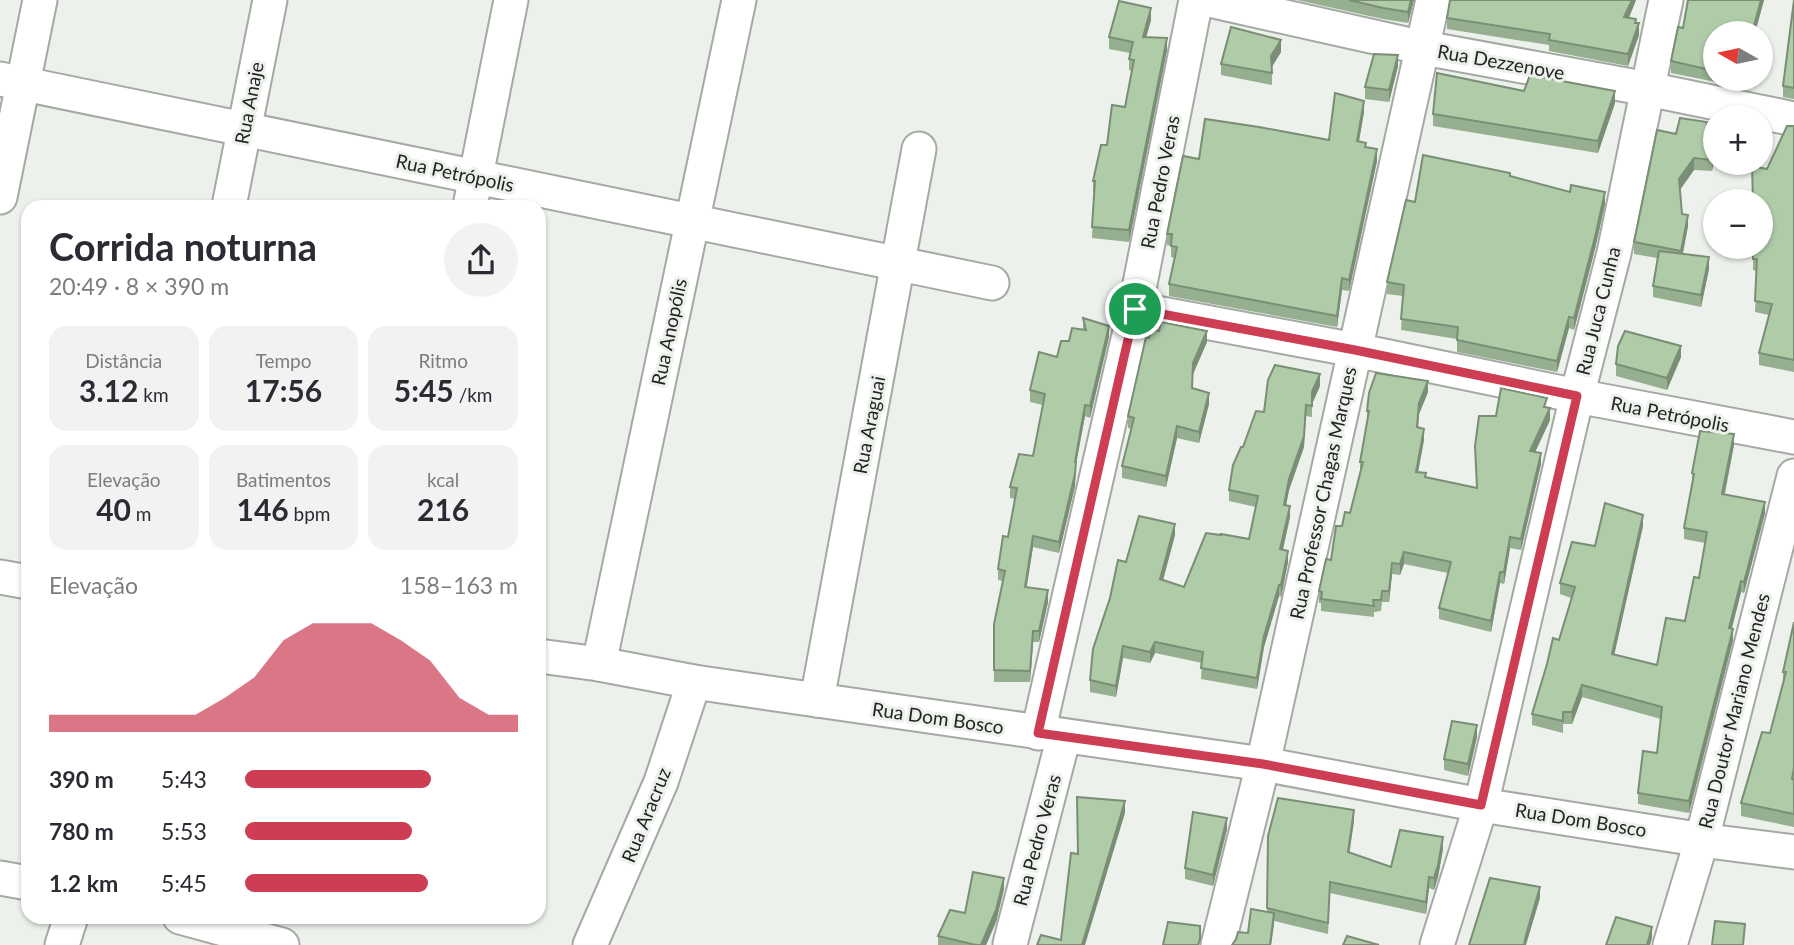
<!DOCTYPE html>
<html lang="pt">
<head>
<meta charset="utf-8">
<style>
  body { margin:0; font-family:Lato,sans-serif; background:#f2f2f3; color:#2b2b33; height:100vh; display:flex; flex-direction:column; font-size:26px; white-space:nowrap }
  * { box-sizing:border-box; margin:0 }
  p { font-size:23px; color:#7c7c81 }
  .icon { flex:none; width:38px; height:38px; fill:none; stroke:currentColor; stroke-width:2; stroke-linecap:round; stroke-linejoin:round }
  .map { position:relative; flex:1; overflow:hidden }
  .drawer { position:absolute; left:21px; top:200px; width:525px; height:724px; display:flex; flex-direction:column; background:#fff; border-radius:21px; box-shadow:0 2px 5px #0004 }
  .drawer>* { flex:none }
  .needle { width:46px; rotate:279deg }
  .fabs { position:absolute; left:1703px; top:21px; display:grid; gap:14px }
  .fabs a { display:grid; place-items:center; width:70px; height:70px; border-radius:50%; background:#fff; box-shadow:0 2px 5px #0004; font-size:35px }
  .pin { position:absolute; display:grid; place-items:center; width:60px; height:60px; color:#fff; margin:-30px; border:4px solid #fff; border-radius:50%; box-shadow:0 2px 7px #0007 }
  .round { display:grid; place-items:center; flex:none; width:74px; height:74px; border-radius:37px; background:#f2f2f3 }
  .headline { display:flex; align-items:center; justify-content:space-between; height:119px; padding:0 28px }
  h1 { font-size:38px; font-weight:700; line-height:52px }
  .stats { display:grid; grid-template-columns:repeat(3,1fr); gap:10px; height:119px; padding:7px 28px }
  .stats div { display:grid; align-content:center; border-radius:18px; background:#f2f2f3; text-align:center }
  .stats b { font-size:30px; font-weight:700 }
  .stats small { font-size:19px; font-weight:400 }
  .stats p { font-size:19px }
  .chart { height:196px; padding:14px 28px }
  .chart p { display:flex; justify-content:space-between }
  .chart svg { width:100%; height:126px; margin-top:7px; fill:#cd3d53; opacity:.7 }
  ul { padding:0 28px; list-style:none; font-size:23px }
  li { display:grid; grid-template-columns:112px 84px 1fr; align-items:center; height:52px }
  li i { height:18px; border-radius:9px; background:#cd3d53 }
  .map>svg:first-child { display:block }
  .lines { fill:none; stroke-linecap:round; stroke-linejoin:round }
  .street-casing { stroke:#a5a9a3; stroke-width:37 }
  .street { stroke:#fff; stroke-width:33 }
  .wall { fill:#96af90 }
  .shaded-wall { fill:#7a8e76 }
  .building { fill:#afcba8; stroke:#7a8e76; stroke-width:2 }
  .route-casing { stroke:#fff; stroke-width:14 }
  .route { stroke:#cd3d53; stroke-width:9 }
  .labels { text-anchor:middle; stroke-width:6; stroke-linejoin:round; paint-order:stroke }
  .street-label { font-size:19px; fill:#232523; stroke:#ecf1eb }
</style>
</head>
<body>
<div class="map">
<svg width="1794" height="945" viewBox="0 0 1794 945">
  <rect width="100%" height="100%" fill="#ecf1eb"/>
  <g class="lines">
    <defs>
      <g id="street">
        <path d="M 1209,0 L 1424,48 L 1648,89 L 1794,119"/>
        <path d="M 0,79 L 992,283"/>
        <path d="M 0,197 L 40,0"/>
        <path d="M 229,206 L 270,0"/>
        <path d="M 470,206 L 511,0"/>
        <path d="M 1135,309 L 1355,350 L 1577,396 L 1794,437"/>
        <path d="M 0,577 L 28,582"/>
        <path d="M 539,656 L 599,664 L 694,682 L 817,700 L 1263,764 L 1481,805 L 1716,842 L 1794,852"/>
        <path d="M 599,664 L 739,0"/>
        <path d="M 817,700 L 919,149"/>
        <path d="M 1038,733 L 1135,309 L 1196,0"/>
        <path d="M 0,878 L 28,883"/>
        <path d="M 180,917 L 282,945"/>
        <path d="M 1010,944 L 1064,736"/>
        <path d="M 62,945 L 71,917"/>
        <path d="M 590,945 L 661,782 L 694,682"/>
        <path d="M 1218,945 L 1263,764 L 1433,0"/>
        <path d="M 1437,945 L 1481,805 L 1577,396 L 1614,253 L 1666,0"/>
        <path d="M 1670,945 L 1702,839 L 1794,476"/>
      </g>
    </defs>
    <use href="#street" class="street-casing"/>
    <use href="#street" class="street"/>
  </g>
  <g class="wall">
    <path d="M 1297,0 L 1414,0 L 1408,23 L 1383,19 Z"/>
    <path d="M 1450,0 L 1636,0 L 1629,18 L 1636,23 L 1639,35 L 1628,66 L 1549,51 L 1549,45 L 1447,29 L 1447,18 Z"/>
    <path d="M 1764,0 L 1755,33 L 1715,33 L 1715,79 L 1743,79 L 1740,87 L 1671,73 L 1671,61 L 1683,28 Z"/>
    <path d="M 1794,0 L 1794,99 L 1783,97 L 1783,86 Z"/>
    <path d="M 1151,20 L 1146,37 L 1167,50 L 1129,242 L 1092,238 L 1094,192 L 1093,192 L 1093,181 L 1107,145 L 1125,107 L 1132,71 L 1129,70 L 1129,59 L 1130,53 L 1109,49 L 1109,37 Z"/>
    <path d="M 1281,52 L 1272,67 L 1272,85 L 1221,75 L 1221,64 Z"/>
    <path d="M 1398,66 L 1389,102 L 1365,99 L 1365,87 Z"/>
    <path d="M 1615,103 L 1598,153 L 1433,126 L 1433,114 Z"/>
    <path d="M 1364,112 L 1359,141 L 1366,147 L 1377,161 L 1349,291 L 1342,290 L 1337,327 L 1169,296 L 1169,284 L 1175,258 L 1171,257 L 1171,246 L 1167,245 L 1167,234 L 1199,159 L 1329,140 Z"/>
    <path d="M 1794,126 L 1794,372 L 1759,365 L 1759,353 L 1769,315 L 1755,312 L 1757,271 L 1753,270 L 1753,247 L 1760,247 L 1760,201 L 1767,169 Z"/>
    <path d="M 1676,134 L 1715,137 L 1712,171 L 1694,170 L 1680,190 L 1682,214 L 1688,226 L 1683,254 L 1709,269 L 1701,307 L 1653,297 L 1653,286 L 1657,258 L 1634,254 L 1634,242 Z"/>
    <path d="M 1510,176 L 1605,204 L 1595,249 L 1574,330 L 1569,328 L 1557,372 L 1457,352 L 1457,339 L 1401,330 L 1403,296 L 1387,294 L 1387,282 L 1415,202 Z"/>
    <path d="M 1083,318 L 1109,337 L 1090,418 L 1085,416 L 1076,464 L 1075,486 L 1059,553 L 1033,547 L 1026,587 L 1048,602 L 1039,642 L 1033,642 L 1030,682 L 994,682 L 994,624 L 1003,581 L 998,580 L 998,569 L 1008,537 L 1015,499 L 1010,498 L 1010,487 L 1033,456 L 1043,405 L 1030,402 L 1030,390 L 1069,341 L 1083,330 Z"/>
    <path d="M 1149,338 L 1207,342 L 1193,374 L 1193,389 L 1209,404 L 1199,443 L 1177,438 L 1166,487 L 1122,478 L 1122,466 L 1131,429 L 1128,428 L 1128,416 Z"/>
    <path d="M 1681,357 L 1667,390 L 1616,376 L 1616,364 Z"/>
    <path d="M 1320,386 L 1312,404 L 1312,417 L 1306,416 L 1304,447 L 1289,490 L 1286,505 L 1290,517 L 1283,550 L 1288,562 L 1281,597 L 1279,596 L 1264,647 L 1257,689 L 1201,679 L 1202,663 L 1155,653 L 1150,663 L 1123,658 L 1116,697 L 1090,692 L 1090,680 L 1126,562 L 1175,535 L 1163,580 L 1184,587 L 1249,539 L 1256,507 L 1229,501 L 1229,490 L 1243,447 L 1264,412 Z"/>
    <path d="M 1428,392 L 1419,414 L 1418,428 L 1424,440 L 1418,472 L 1426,477 L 1477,488 L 1496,416 L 1547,408 L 1550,420 L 1535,452 L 1541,464 L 1521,550 L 1510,548 L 1504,584 L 1500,583 L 1491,632 L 1439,619 L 1439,608 L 1448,573 L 1404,564 L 1400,575 L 1392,574 L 1389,602 L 1382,602 L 1381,611 L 1374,612 L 1374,617 L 1321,611 L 1321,603 L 1319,603 L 1319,591 L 1331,560 L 1342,526 L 1350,513 L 1360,471 L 1360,462 L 1367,420 L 1367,411 Z"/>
    <path d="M 1734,445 L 1725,494 L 1765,513 L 1744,593 L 1741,592 L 1732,628 L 1733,640 L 1689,813 L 1638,804 L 1638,793 L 1657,753 L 1661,719 L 1582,697 L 1572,724 L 1563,724 L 1563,733 L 1532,725 L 1532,714 L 1559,640 L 1571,598 L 1560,594 L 1560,583 L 1595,546 L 1643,526 L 1614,654 L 1657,665 L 1685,621 L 1699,578 L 1705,543 L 1684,539 L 1684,528 L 1692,485 L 1692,473 Z"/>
    <path d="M 1794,622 L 1794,827 L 1741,816 L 1741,803 L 1770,733 L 1783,684 L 1783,672 Z"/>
    <path d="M 1477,737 L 1468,776 L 1444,770 L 1444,759 Z"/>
    <path d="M 1354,821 L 1349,852 L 1391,867 L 1443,849 L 1438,877 L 1434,890 L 1429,888 L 1426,914 L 1330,893 L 1328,934 L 1274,921 L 1248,933 L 1267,912 L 1268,836 Z"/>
    <path d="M 1227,829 L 1213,886 L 1185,879 L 1185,868 Z"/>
    <path d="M 1004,889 L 996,922 L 986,945 L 938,945 L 938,936 L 965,913 Z"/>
  </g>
  <g class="shaded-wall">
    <path d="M 1411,0 L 1414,0 L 1408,23 L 1408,12 Z"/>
    <path d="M 1632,0 L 1636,0 L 1624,29 L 1624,17 Z"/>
    <path d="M 1761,0 L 1764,0 L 1755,33 L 1752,33 Z"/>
    <path d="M 1151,8 L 1151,20 L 1143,49 L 1143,37 Z"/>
    <path d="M 1636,19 L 1636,31 L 1639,23 L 1639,35 L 1628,66 L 1628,54 Z"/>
    <path d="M 1167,38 L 1167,50 L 1129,242 L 1129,230 Z"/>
    <path d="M 1281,40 L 1281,52 L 1271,68 L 1271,56 Z"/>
    <path d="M 1398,55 L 1398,66 L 1389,102 L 1389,90 Z"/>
    <path d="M 1615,91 L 1615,103 L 1598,153 L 1598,141 Z"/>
    <path d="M 1364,101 L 1364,112 L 1357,152 L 1357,141 Z"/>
    <path d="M 1715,146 L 1715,158 L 1712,171 L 1712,160 Z"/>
    <path d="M 1377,149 L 1377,161 L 1349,291 L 1349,280 Z"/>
    <path d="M 1694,158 L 1694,170 L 1679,191 L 1679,179 Z"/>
    <path d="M 1605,192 L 1605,204 L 1595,249 L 1574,330 L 1574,318 Z"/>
    <path d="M 1688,215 L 1688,226 L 1681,262 L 1681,251 Z"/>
    <path d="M 1709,257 L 1709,269 L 1701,307 L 1701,295 Z"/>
    <path d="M 1342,278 L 1342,290 L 1337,327 L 1337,316 Z"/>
    <path d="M 1569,317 L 1569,328 L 1557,372 L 1557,361 Z"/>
    <path d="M 1109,326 L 1109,337 L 1090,418 L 1090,406 Z"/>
    <path d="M 1207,331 L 1207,342 L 1193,374 L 1193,363 Z"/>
    <path d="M 1681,346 L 1681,357 L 1667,390 L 1667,378 Z"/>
    <path d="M 1320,374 L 1320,386 L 1312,404 L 1312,392 Z"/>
    <path d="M 1428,381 L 1428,392 L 1419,414 L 1417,439 L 1419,403 Z"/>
    <path d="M 1209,393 L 1209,404 L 1199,443 L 1199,432 Z"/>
    <path d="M 1085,405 L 1085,416 L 1076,464 L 1075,486 L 1059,553 L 1059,542 Z"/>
    <path d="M 1306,405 L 1304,447 L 1289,490 L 1284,516 L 1284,505 L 1289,479 Z"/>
    <path d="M 1550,408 L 1550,420 L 1530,463 L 1530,451 Z"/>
    <path d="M 1177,426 L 1177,438 L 1166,487 L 1166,476 Z"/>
    <path d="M 1424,429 L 1424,440 L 1416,483 L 1416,472 Z"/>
    <path d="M 1734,434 L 1734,445 L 1722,505 L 1722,494 Z"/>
    <path d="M 1541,453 L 1541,464 L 1521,550 L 1521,539 Z"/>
    <path d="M 1765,502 L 1765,513 L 1744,593 L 1744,582 Z"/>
    <path d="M 1290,506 L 1290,517 L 1280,561 L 1280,549 Z"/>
    <path d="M 1643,515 L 1643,526 L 1612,665 L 1612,654 Z"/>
    <path d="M 1175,524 L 1175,535 L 1160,591 L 1160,579 Z"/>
    <path d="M 1033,536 L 1033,547 L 1025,598 L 1025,587 Z"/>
    <path d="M 1510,537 L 1510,548 L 1504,584 L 1504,572 Z"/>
    <path d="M 1288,551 L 1288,562 L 1281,597 L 1281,585 Z"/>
    <path d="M 1404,552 L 1404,564 L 1400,575 L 1400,564 Z"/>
    <path d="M 1392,563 L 1392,574 L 1389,602 L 1389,591 Z"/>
    <path d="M 1500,572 L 1500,583 L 1491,632 L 1491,621 Z"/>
    <path d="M 1741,581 L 1741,592 L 1729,639 L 1729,628 Z"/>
    <path d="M 1279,585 L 1279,596 L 1264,647 L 1257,689 L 1257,678 L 1264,636 Z"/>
    <path d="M 1048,590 L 1048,602 L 1039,642 L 1039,631 Z"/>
    <path d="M 1733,629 L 1733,640 L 1689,813 L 1689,801 Z"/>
    <path d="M 1033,631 L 1033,642 L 1030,682 L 1030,671 Z"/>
    <path d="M 1155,642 L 1155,653 L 1150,663 L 1150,652 Z"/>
    <path d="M 1123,646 L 1123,658 L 1116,697 L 1116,686 Z"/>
    <path d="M 1582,685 L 1582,697 L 1572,724 L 1572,712 Z"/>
    <path d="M 1477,725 L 1477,737 L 1468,776 L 1468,764 Z"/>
    <path d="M 1125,801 L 1125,813 L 1085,945 L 1082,945 Z"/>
    <path d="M 1354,810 L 1354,821 L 1348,863 L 1348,852 Z"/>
    <path d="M 1227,818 L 1227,829 L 1213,886 L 1213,875 Z"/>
    <path d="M 1443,837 L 1443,849 L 1438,877 L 1434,890 L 1434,878 Z"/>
    <path d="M 1429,877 L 1429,888 L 1426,914 L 1426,902 Z"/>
    <path d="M 1004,878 L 1004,889 L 996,922 L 986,945 L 981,945 Z"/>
    <path d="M 1540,887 L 1540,898 L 1526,945 L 1524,945 L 1526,935 Z"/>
    <path d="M 1274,913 L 1274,925 L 1271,945 L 1270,945 Z"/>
    <path d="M 1652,927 L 1652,938 L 1650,945 L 1647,945 Z"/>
  </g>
  <g class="building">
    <path d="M 1349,0 L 1411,0 L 1408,12 L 1383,8 Z"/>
    <path d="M 1450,0 L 1632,0 L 1624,17 L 1636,19 L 1635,23 L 1639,23 L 1628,54 L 1549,40 L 1550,34 L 1447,18 Z"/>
    <path d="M 1688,0 L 1761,0 L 1752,33 L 1715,33 L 1715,71 L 1671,61 L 1678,27 L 1683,28 Z"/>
    <path d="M 1794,0 L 1794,88 L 1783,86 Z"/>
    <path d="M 1119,1 L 1151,8 L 1143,37 L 1167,38 L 1129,230 L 1092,227 L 1095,181 L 1093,181 L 1101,145 L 1107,145 L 1112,105 L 1125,107 L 1134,60 L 1129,59 L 1133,42 L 1109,37 Z"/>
    <path d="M 1231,27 L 1281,40 L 1271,56 L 1272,73 L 1221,64 Z"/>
    <path d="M 1374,54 L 1398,55 L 1389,90 L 1365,87 Z"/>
    <path d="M 1437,73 L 1524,91 L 1530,75 L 1615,91 L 1598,141 L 1433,114 Z"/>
    <path d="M 1335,93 L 1364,101 L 1357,141 L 1366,143 L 1365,147 L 1377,149 L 1349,280 L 1342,278 L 1337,316 L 1169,284 L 1177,247 L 1171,246 L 1172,234 L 1167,234 L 1183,156 L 1199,159 L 1205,119 L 1259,127 L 1329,140 Z"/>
    <path d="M 1680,118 L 1707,122 L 1706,135 L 1715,137 L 1715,146 L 1712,160 L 1694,158 L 1679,179 L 1682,214 L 1688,215 L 1681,251 L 1634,242 L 1657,130 L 1676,134 Z"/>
    <path d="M 1787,126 L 1794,126 L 1794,360 L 1759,353 L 1772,304 L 1755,301 L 1757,259 L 1753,259 L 1753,247 L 1760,247 L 1761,216 L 1760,201 L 1753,201 L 1752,166 L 1767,169 Z"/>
    <path d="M 1423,155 L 1510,173 L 1510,176 L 1570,192 L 1571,185 L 1605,192 L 1595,237 L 1574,318 L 1569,317 L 1557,361 L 1457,340 L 1458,327 L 1401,319 L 1404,285 L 1387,282 L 1406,200 L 1415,202 Z"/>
    <path d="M 1659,251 L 1709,257 L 1701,295 L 1653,286 Z"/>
    <path d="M 1083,318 L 1109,326 L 1090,406 L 1085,405 L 1075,462 L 1076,462 L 1075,474 L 1059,542 L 1033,536 L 1025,587 L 1048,590 L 1039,631 L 1033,631 L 1030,671 L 994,670 L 994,624 L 1005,571 L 998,569 L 1003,536 L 1008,537 L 1017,488 L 1010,487 L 1019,454 L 1033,456 L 1045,394 L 1030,390 L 1039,352 L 1057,357 L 1061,341 L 1069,341 L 1072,328 L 1086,330 Z"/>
    <path d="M 1161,322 L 1207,331 L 1193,363 L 1192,388 L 1209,393 L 1199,432 L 1177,426 L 1166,476 L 1122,466 L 1134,418 L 1128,416 L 1146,337 L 1149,338 L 1152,329 L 1159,331 Z"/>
    <path d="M 1625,331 L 1681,346 L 1667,378 L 1616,364 L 1618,346 Z"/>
    <path d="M 1275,365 L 1320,374 L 1312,392 L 1312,406 L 1306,405 L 1304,436 L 1289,479 L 1284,505 L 1290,506 L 1280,549 L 1288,551 L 1281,585 L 1279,585 L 1264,636 L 1257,678 L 1201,668 L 1203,652 L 1155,642 L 1150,652 L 1123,646 L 1116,686 L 1090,680 L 1093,649 L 1110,598 L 1118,560 L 1126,562 L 1139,516 L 1175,524 L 1160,579 L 1184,587 L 1206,533 L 1221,535 L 1221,534 L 1249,539 L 1258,496 L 1229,490 L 1233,465 L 1241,447 L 1243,447 L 1256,411 L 1264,412 L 1268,380 Z"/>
    <path d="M 1376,373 L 1428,381 L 1419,403 L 1417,427 L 1424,429 L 1416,472 L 1426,473 L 1425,477 L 1477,488 L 1475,446 L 1479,416 L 1496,416 L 1501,388 L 1547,398 L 1544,407 L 1550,408 L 1530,451 L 1541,453 L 1521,539 L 1510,537 L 1504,572 L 1500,572 L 1491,621 L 1439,608 L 1451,562 L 1404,552 L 1400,564 L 1392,563 L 1389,591 L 1382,591 L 1381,600 L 1373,600 L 1374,606 L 1321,599 L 1322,592 L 1319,591 L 1326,559 L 1331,560 L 1336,526 L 1342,526 L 1345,512 L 1350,513 L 1363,462 L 1360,462 L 1369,411 L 1367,411 L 1369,393 Z"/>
    <path d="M 1700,431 L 1734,434 L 1722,494 L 1765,502 L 1744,582 L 1741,581 L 1729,628 L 1733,629 L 1689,801 L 1638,793 L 1643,751 L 1657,753 L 1662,707 L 1582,685 L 1572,712 L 1563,712 L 1563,721 L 1532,714 L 1547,664 L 1553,638 L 1559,640 L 1575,587 L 1560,583 L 1572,542 L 1595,546 L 1605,503 L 1643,515 L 1612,654 L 1657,665 L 1666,618 L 1685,621 L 1694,577 L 1699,578 L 1707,532 L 1684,528 L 1694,474 L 1692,473 Z"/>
    <path d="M 1794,622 L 1794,768 L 1792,779 L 1794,780 L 1794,814 L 1741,803 L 1762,732 L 1770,733 L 1786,672 L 1783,672 Z"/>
    <path d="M 1452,721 L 1477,725 L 1468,764 L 1444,759 Z"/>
    <path d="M 1077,797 L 1125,801 L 1082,945 L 1037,945 L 1041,935 L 1061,940 L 1071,853 L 1078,854 Z"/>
    <path d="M 1278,798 L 1354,810 L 1348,852 L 1391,867 L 1400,830 L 1443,837 L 1438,865 L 1434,878 L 1429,877 L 1426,902 L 1330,882 L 1328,923 L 1267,908 L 1268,836 Z"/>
    <path d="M 1193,812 L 1227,818 L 1213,875 L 1185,868 Z"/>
    <path d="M 973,872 L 1004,878 L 996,910 L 981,945 L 976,945 L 938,936 L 950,910 L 965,913 Z"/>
    <path d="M 1490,878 L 1540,887 L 1526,935 L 1524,945 L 1469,945 Z"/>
    <path d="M 1251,909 L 1274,913 L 1270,945 L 1232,945 L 1236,939 L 1238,932 L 1248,933 Z"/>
    <path d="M 1616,917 L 1652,927 L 1647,945 L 1606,945 Z"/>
    <path d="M 1715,921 L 1745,924 L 1743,945 L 1712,945 Z"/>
    <path d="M 1168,922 L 1200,926 L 1200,939 L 1198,945 L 1163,945 Z"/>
    <path d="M 1347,936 L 1379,945 L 1343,945 Z"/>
  </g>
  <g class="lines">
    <defs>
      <path id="route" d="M 1135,309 L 1355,350 L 1577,396 L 1481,805 L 1263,764 L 1038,733 Z"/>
    </defs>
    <use href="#route" class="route-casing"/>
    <use href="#route" class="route"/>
  </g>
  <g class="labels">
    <g class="street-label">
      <text transform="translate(1501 62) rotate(10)" y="7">Rua Dezzenove</text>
      <text transform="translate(249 103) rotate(-79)" y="7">Rua Anaje</text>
      <text transform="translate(455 173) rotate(12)" y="7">Rua Petrópolis</text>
      <text transform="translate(1160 182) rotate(-79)" y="7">Rua Pedro Veras</text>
      <text transform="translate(1598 311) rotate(-76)" y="7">Rua Juca Cunha</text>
      <text transform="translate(669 332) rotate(-78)" y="7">Rua Anopólis</text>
      <text transform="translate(1670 414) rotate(11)" y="7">Rua Petrópolis</text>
      <text transform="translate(869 425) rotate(-79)" y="7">Rua Araguai</text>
      <text transform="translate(1323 493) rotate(-78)" y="7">Rua Professor Chagas Marques</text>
      <text transform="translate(1734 711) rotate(-76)" y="7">Rua Doutor Mariano Mendes</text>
      <text transform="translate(938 718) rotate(8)" y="7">Rua Dom Bosco</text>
      <text transform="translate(646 815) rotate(-68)" y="7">Rua Aracruz</text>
      <text transform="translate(1581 820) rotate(9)" y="7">Rua Dom Bosco</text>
      <text transform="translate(1037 840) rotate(-75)" y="7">Rua Pedro Veras</text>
    </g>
  </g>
</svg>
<div class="fabs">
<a><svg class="needle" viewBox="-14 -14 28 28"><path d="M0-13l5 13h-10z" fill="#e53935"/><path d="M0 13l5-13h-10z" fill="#7c7c81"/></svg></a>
<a>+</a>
<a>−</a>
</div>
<div class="pin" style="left:1135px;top:309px;background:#1e9e55"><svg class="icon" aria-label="arrive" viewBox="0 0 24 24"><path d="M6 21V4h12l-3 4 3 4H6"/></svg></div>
<section class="drawer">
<div class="headline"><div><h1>Corrida noturna</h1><p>20:49 · 8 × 390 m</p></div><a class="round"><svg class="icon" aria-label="share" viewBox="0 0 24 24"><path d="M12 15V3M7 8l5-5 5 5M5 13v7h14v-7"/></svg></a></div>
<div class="stats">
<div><p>Distância</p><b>3.12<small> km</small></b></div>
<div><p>Tempo</p><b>17:56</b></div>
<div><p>Ritmo</p><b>5:45<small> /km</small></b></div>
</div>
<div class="stats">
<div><p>Elevação</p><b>40<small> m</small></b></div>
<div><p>Batimentos</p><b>146<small> bpm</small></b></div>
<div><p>kcal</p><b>216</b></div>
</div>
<div class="chart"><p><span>Elevação</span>158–163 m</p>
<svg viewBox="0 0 160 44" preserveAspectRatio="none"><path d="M0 44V38L10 38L20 38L30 38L40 38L50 38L60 32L70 25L80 12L90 6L100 6L110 6L120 12L130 19L140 32L150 38L160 38V44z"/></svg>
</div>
<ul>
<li><b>390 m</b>5:43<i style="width:68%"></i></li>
<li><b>780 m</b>5:53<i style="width:61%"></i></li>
<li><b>1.2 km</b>5:45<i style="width:67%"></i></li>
</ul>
</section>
</div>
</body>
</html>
